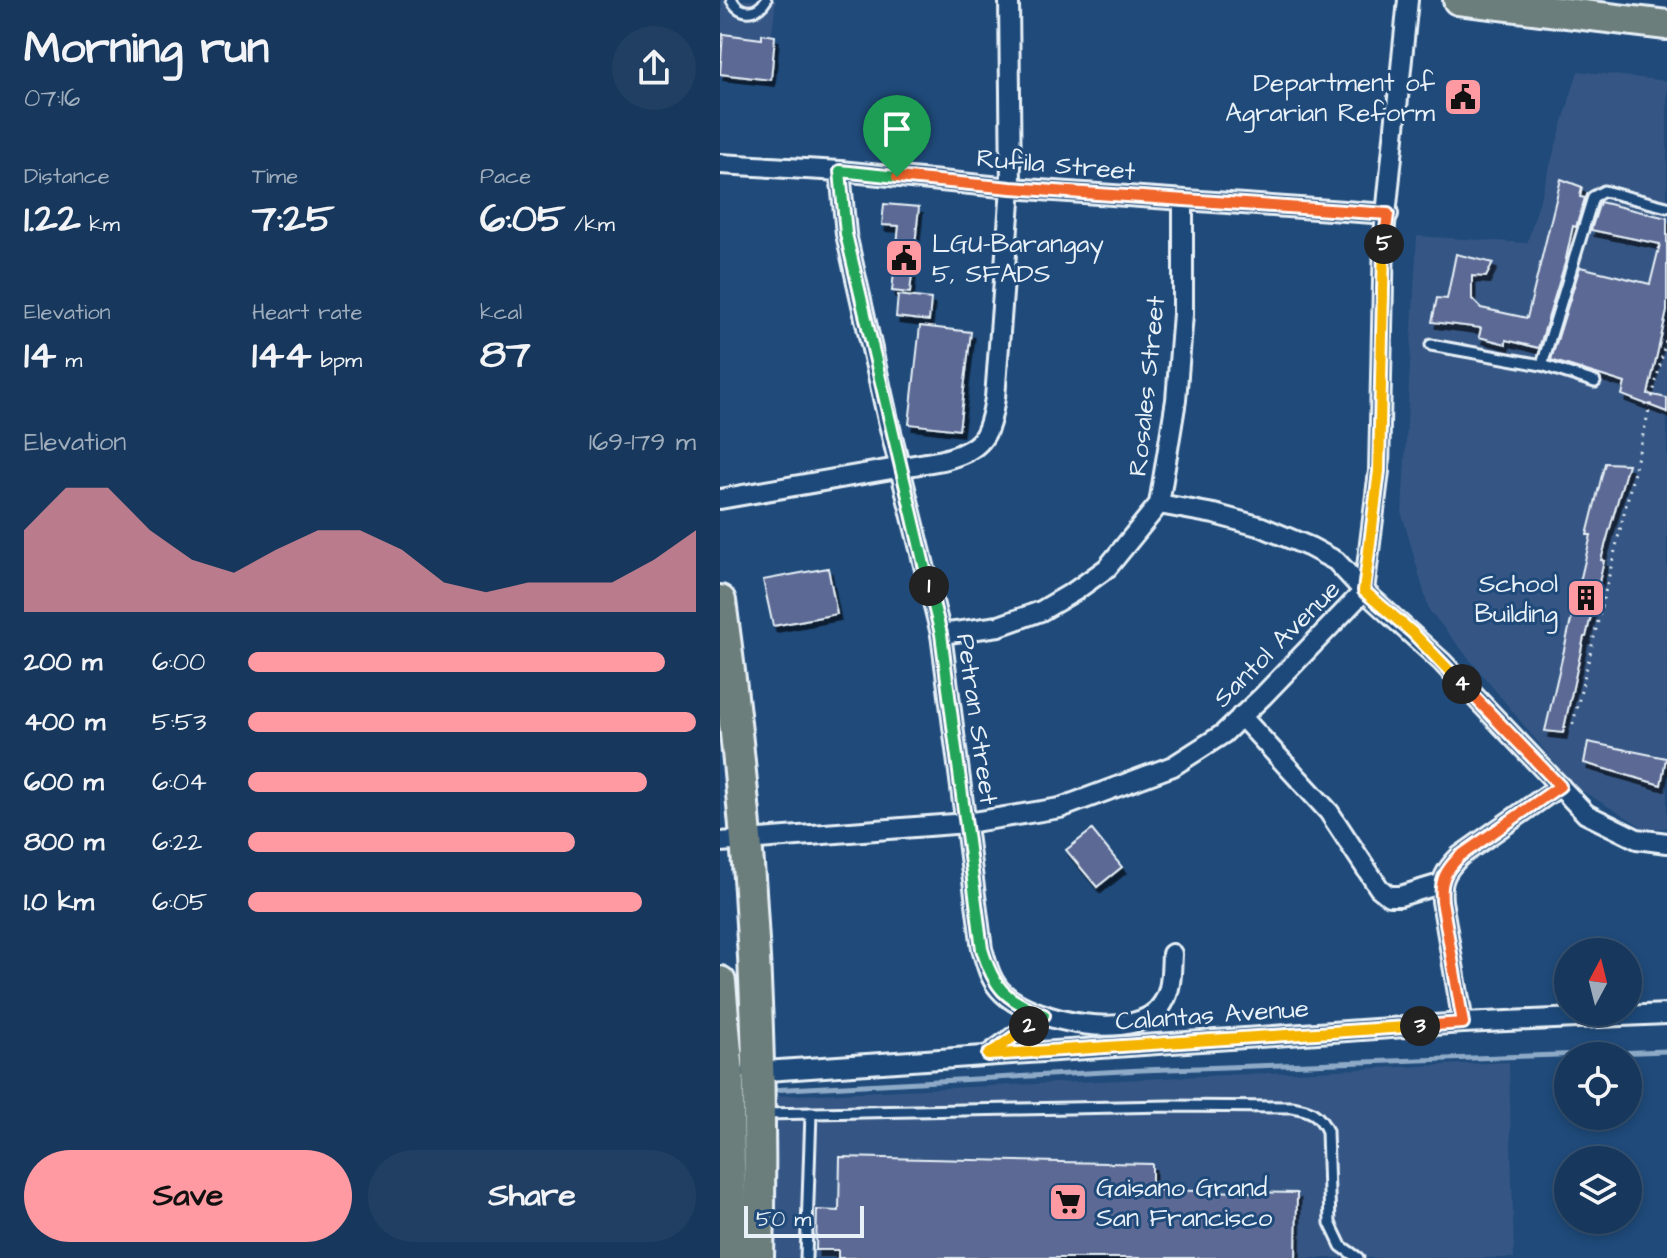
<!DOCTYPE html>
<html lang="en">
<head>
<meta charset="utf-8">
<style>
  body { margin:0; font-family:"Architects Daughter",sans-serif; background:#203f62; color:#f1f3f6; height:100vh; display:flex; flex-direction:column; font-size:30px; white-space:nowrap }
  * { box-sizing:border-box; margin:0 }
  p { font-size:26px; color:#9eacbb }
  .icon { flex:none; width:44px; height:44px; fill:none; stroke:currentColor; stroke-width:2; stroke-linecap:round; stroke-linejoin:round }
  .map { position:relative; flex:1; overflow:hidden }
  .side { display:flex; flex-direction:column; background:#17385c; width:720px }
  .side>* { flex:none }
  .needle { width:52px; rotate:7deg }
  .controls { position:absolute; left:834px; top:938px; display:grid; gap:16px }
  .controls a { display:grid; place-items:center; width:88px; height:88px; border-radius:50%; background:#17385c; box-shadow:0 4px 12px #0003,0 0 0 2px #365272; font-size:40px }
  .scale { position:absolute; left:24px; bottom:20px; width:120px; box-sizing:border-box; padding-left:8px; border:4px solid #e8f1f8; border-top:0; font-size:22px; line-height:28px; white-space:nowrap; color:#e8f1f8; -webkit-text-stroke:6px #1f4a7a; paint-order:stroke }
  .pin { position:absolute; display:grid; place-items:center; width:68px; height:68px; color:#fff; margin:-82px -34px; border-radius:50% 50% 50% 0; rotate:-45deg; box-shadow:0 0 8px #0007 }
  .pin .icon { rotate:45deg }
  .km { position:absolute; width:40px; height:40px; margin:-20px; border-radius:50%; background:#222; color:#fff; font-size:22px; line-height:40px; text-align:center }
  .round { display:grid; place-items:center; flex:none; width:84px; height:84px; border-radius:42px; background:#203f62 }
  .summary { display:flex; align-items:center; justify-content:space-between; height:136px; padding:0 24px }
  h1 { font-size:44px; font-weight:700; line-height:60px }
  .stats { display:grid; grid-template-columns:repeat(3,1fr); gap:12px; height:136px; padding:8px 24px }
  .stats div { display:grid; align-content:center }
  .stats b { font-size:40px; font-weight:700 }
  .stats small { font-size:22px; font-weight:400 }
  .stats p { font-size:22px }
  .chart { height:224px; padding:16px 24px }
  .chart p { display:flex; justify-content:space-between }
  .chart svg { width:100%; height:144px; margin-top:8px; fill:#ff9aa2; opacity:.7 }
  .button { display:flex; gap:16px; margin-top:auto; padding:16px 24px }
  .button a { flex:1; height:92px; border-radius:48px; background:#ff9aa2; color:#111; font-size:32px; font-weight:700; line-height:92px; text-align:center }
  .button a+a { background:#203f62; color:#f1f3f6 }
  ul { padding:0 24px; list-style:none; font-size:26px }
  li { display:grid; grid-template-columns:128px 96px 1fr; align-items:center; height:60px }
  li i { height:20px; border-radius:10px; background:#ff9aa2 }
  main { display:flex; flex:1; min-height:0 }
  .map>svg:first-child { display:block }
  .built { fill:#355684 }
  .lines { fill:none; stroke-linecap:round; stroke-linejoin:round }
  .stream { stroke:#8eaac7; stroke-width:5 }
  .building { fill:#5c6994; stroke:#e8f1f8; stroke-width:2; filter:url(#shadow) }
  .service-casing { stroke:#e8f1f8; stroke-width:15 }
  .minor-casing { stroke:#e8f1f8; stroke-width:24 }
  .primary-casing { stroke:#e8f1f8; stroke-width:34 }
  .trunk-casing { stroke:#e8f1f8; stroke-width:36 }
  .path { stroke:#e8f1f8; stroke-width:3; stroke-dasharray:2 6; stroke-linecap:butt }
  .service { stroke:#1f4a7a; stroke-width:9 }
  .minor { stroke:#1f4a7a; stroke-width:18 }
  .primary { stroke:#6c7e7c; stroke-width:28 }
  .trunk { stroke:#6c7e7c; stroke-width:30 }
  .split-1-casing { stroke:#fff; stroke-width:16 }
  .split-2-casing { stroke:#fff; stroke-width:16 }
  .split-3-casing { stroke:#fff; stroke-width:16 }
  .split-4-casing { stroke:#fff; stroke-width:16 }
  .split-5-casing { stroke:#fff; stroke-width:16 }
  .split-6-casing { stroke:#fff; stroke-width:16 }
  .split-1 { stroke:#22a559; stroke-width:10 }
  .split-2 { stroke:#22a559; stroke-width:10 }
  .split-3 { stroke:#f5b400; stroke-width:10 }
  .split-4 { stroke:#f0652b; stroke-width:10 }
  .split-5 { stroke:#f5b400; stroke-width:10 }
  .split-6 { stroke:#f0652b; stroke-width:10 }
  .labels { text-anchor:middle; stroke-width:6; stroke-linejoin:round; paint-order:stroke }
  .poi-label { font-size:26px; fill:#e8f1f8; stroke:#1f4a7a; text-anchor:end }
  .street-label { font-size:26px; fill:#e8f1f8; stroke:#1f4a7a }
</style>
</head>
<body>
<main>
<section class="side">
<div class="summary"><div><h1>Morning run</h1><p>07:16</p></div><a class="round"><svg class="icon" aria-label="share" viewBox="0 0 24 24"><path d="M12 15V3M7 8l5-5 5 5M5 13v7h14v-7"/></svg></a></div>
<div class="stats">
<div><p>Distance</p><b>1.22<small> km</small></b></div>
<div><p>Time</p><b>7:25</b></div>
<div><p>Pace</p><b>6:05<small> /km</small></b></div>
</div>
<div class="stats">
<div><p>Elevation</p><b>14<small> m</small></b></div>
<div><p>Heart rate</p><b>144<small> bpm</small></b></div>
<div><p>kcal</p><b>87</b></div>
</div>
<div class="chart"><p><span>Elevation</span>169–179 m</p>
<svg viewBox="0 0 160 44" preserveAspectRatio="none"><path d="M0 44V19L10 6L20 6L30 19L40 28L50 32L60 25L70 19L80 19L90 25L100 35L110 38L120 35L130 35L140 35L150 28L160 19V44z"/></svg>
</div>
<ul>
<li><b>200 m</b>6:00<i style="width:93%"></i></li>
<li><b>400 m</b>5:53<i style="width:100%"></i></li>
<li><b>600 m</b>6:04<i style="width:89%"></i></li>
<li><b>800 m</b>6:22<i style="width:73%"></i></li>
<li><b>1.0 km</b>6:05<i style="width:88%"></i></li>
</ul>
<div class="button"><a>Save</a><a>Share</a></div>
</section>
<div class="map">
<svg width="947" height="1258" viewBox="0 0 947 1258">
  <defs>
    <filter id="shadow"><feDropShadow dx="3.5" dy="6" stdDeviation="0" flood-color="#0009"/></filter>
  </defs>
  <rect width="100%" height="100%" fill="#1f4a7a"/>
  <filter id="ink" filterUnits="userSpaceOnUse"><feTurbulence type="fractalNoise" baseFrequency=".0125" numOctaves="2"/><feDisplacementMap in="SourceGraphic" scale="16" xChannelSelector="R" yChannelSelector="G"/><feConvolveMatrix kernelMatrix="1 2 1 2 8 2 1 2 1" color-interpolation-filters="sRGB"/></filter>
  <g filter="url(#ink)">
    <g class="built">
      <path d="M 2,0 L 56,0 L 46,82 L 0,77 Z"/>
      <path d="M 858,71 L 947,81 L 947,828 L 926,829 L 854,786 L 709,610 L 682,514 L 697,236 L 807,243 Z"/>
      <path d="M 789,1062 L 794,1258 L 55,1258 L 55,1096 Z"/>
    </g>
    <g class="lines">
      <path class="stream" d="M 49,1090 L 422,1070 L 947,1051"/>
    </g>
    <g class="building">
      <path d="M 3,34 L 42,39 L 42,34 L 55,36 L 51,80 L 0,74 Z"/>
      <path d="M 841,179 L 862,187 L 860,197 L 865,198 L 856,227 L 853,226 L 845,263 L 819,348 L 786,340 L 786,344 L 759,337 L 761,328 L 712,322 L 717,298 L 727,299 L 736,254 L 773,263 L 766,277 L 752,276 L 752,299 L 761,308 L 807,318 Z"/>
      <path d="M 880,202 L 947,218 L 947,311 L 928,394 L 947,398 L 947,412 L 902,395 L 905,383 L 831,360 L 860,267 L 930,284 L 940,244 L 871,230 Z"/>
      <path d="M 164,204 L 199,207 L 190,293 L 172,291 L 179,226 L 162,225 Z"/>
      <path d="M 178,295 L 211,299 L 209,321 L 176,317 Z"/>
      <path d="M 200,326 L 251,332 L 239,430 L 189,424 Z"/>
      <path d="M 885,463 L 908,464 L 881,560 L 884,561 L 866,637 L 864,637 L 843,733 L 825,731 L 871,535 L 867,535 Z"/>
      <path d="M 108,568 L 117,614 L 53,626 L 43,580 Z"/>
      <path d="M 868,742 L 946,758 L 941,785 L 864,763 Z"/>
      <path d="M 372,830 L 402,867 L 377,887 L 346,850 Z"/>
      <path d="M 120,1157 L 432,1164 L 432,1190 L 577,1193 L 576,1258 L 118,1258 L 118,1250 L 96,1250 L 97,1210 L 119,1211 Z"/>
    </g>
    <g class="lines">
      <defs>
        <g id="service">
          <path d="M 12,0 C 20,15 37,15 46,0"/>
          <path d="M 711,345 L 822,365 L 875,382"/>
          <path d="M 822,365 L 873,197 L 884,191 L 947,207"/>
          <path d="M 44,1114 L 449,1106 L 572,1107 C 591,1110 599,1114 607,1131 L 610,1223 L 621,1246 L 638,1258"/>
          <path d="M 86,1258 L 91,1113"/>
        </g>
        <g id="minor">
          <path d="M 0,164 L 120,171 L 291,188 L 668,214"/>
          <path d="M 120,171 L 126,234 L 168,420 L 221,634 L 262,949 C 267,965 270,981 283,993 C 311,1021 419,1045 443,1003 C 452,989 451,970 452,954"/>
          <path d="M 0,499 L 223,460 C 263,449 269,437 275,398 L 291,188 L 289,0"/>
          <path d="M 439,504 L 494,514 L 542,527 L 590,547 L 616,561 L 644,591 L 722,662 L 866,814 L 917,839 L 947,843"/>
          <path d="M 221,634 L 279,626 L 321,611 L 355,591 L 387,568 L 439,504 L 456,400 L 463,314 L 463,200"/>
          <path d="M 521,716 L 609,812 L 659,888 L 669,896 L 680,896 L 720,884"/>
          <path d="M 0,842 L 247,823 L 340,808 L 453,766 L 503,734 L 543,696 L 644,591 L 659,471 L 664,235 L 688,0"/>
          <path d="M 743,1023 L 722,901 C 720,880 725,871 740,856 L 840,786"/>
          <path d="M 268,1055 L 324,1015"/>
          <path d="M 31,1072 L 743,1023 L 947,1014"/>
        </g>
        <path id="primary" d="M 738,0 L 947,25"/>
        <g id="trunk">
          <path d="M 0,601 C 30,820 44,1037 38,1258"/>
          <path d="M 0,982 L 8,1074 L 10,1258"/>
        </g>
      </defs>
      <use href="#service" class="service-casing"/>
      <use href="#minor" class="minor-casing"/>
      <use href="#primary" class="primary-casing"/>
      <use href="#trunk" class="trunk-casing"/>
      <path class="path" d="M 853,724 L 947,336"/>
      <use href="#service" class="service"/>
      <use href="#minor" class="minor"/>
      <use href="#primary" class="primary"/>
      <use href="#trunk" class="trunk"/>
    </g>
  </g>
  <g class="lines" filter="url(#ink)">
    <defs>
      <path id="split-1" d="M 177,177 L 120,171 L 126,234 L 209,586"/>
      <path id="split-2" d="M 209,586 L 221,634 L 262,949 C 274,989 286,1000 324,1015 L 309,1026"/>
      <path id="split-3" d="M 309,1026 L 268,1055 L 700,1026"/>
      <path id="split-4" d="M 700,1026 L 743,1023 L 722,901 C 720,880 725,871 740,856 L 840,786 L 742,684"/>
      <path id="split-5" d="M 664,244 L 659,471 L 644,591 L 693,633 L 742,684"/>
      <path id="split-6" d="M 177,177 L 291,188 L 668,214 L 664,244"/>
    </defs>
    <use href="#split-1" class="split-1-casing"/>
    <use href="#split-2" class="split-2-casing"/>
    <use href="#split-3" class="split-3-casing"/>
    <use href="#split-4" class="split-4-casing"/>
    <use href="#split-5" class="split-5-casing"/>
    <use href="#split-6" class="split-6-casing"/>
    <use href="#split-1" class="split-1"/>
    <use href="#split-2" class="split-2"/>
    <use href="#split-3" class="split-3"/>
    <use href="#split-4" class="split-4"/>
    <use href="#split-5" class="split-5"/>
    <use href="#split-6" class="split-6"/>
  </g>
  <defs>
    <symbol id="civic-square" viewBox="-11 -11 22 22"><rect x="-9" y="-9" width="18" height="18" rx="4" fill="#ff9aa2" stroke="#1f4a7a"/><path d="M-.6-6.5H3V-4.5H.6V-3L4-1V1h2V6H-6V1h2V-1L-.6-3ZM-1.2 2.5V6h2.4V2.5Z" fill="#111"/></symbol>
    <symbol id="building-square" viewBox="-11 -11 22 22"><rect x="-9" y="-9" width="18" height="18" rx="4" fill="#ff9aa2" stroke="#1f4a7a"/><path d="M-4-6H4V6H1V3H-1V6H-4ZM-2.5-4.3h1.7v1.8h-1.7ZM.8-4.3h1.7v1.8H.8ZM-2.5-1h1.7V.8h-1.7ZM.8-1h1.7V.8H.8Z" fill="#111"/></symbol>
    <symbol id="supermarket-square" viewBox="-11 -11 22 22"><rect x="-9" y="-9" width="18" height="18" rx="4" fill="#ff9aa2" stroke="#1f4a7a"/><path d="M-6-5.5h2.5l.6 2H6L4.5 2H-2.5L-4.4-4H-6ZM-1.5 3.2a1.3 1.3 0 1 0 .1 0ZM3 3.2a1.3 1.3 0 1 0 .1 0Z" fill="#111"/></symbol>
  </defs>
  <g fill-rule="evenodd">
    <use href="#civic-square" x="721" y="75" width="44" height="44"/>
    <use href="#civic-square" x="162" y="236" width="44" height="44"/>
    <use href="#building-square" x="844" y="576" width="44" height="44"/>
    <use href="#supermarket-square" x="326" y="1180" width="44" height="44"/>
  </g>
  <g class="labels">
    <g class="poi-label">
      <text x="715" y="91">Department of<tspan x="715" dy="30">Agrarian Reform</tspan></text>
      <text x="212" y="252" text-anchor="start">LGU-Barangay<tspan x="212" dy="30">5, SFADS</tspan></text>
      <text x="838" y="592">School<tspan x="838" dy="30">Building</tspan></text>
      <text x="376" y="1196" text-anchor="start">Gaisano Grand<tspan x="376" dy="30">San Francisco</tspan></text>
    </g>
    <g class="street-label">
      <text transform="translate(336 164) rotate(5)" y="9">Rufila Street</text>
      <text transform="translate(426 386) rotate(-84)" y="9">Rosales Street</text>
      <text transform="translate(556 643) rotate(-45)" y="9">Santol Avenue</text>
      <text transform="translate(258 719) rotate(82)" y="9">Petran Street</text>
      <text transform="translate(492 1014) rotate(-4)" y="9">Calantas Avenue</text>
    </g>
  </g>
</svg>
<div class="controls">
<a><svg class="needle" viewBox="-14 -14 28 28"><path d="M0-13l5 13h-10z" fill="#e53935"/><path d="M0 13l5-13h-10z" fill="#9eacbb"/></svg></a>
<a><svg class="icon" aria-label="locate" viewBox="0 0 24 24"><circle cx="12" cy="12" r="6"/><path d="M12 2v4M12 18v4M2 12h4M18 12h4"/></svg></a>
<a><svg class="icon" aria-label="layers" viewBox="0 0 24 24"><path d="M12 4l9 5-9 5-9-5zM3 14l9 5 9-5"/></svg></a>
</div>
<div class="scale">50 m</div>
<div class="pin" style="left:177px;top:177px;background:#1e9e55"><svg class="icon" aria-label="arrive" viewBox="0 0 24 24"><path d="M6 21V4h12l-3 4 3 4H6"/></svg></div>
<b class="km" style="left:209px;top:586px">1</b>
<b class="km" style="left:309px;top:1026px">2</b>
<b class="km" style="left:700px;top:1026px">3</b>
<b class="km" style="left:742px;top:684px">4</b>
<b class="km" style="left:664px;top:244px">5</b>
</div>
</main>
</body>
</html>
